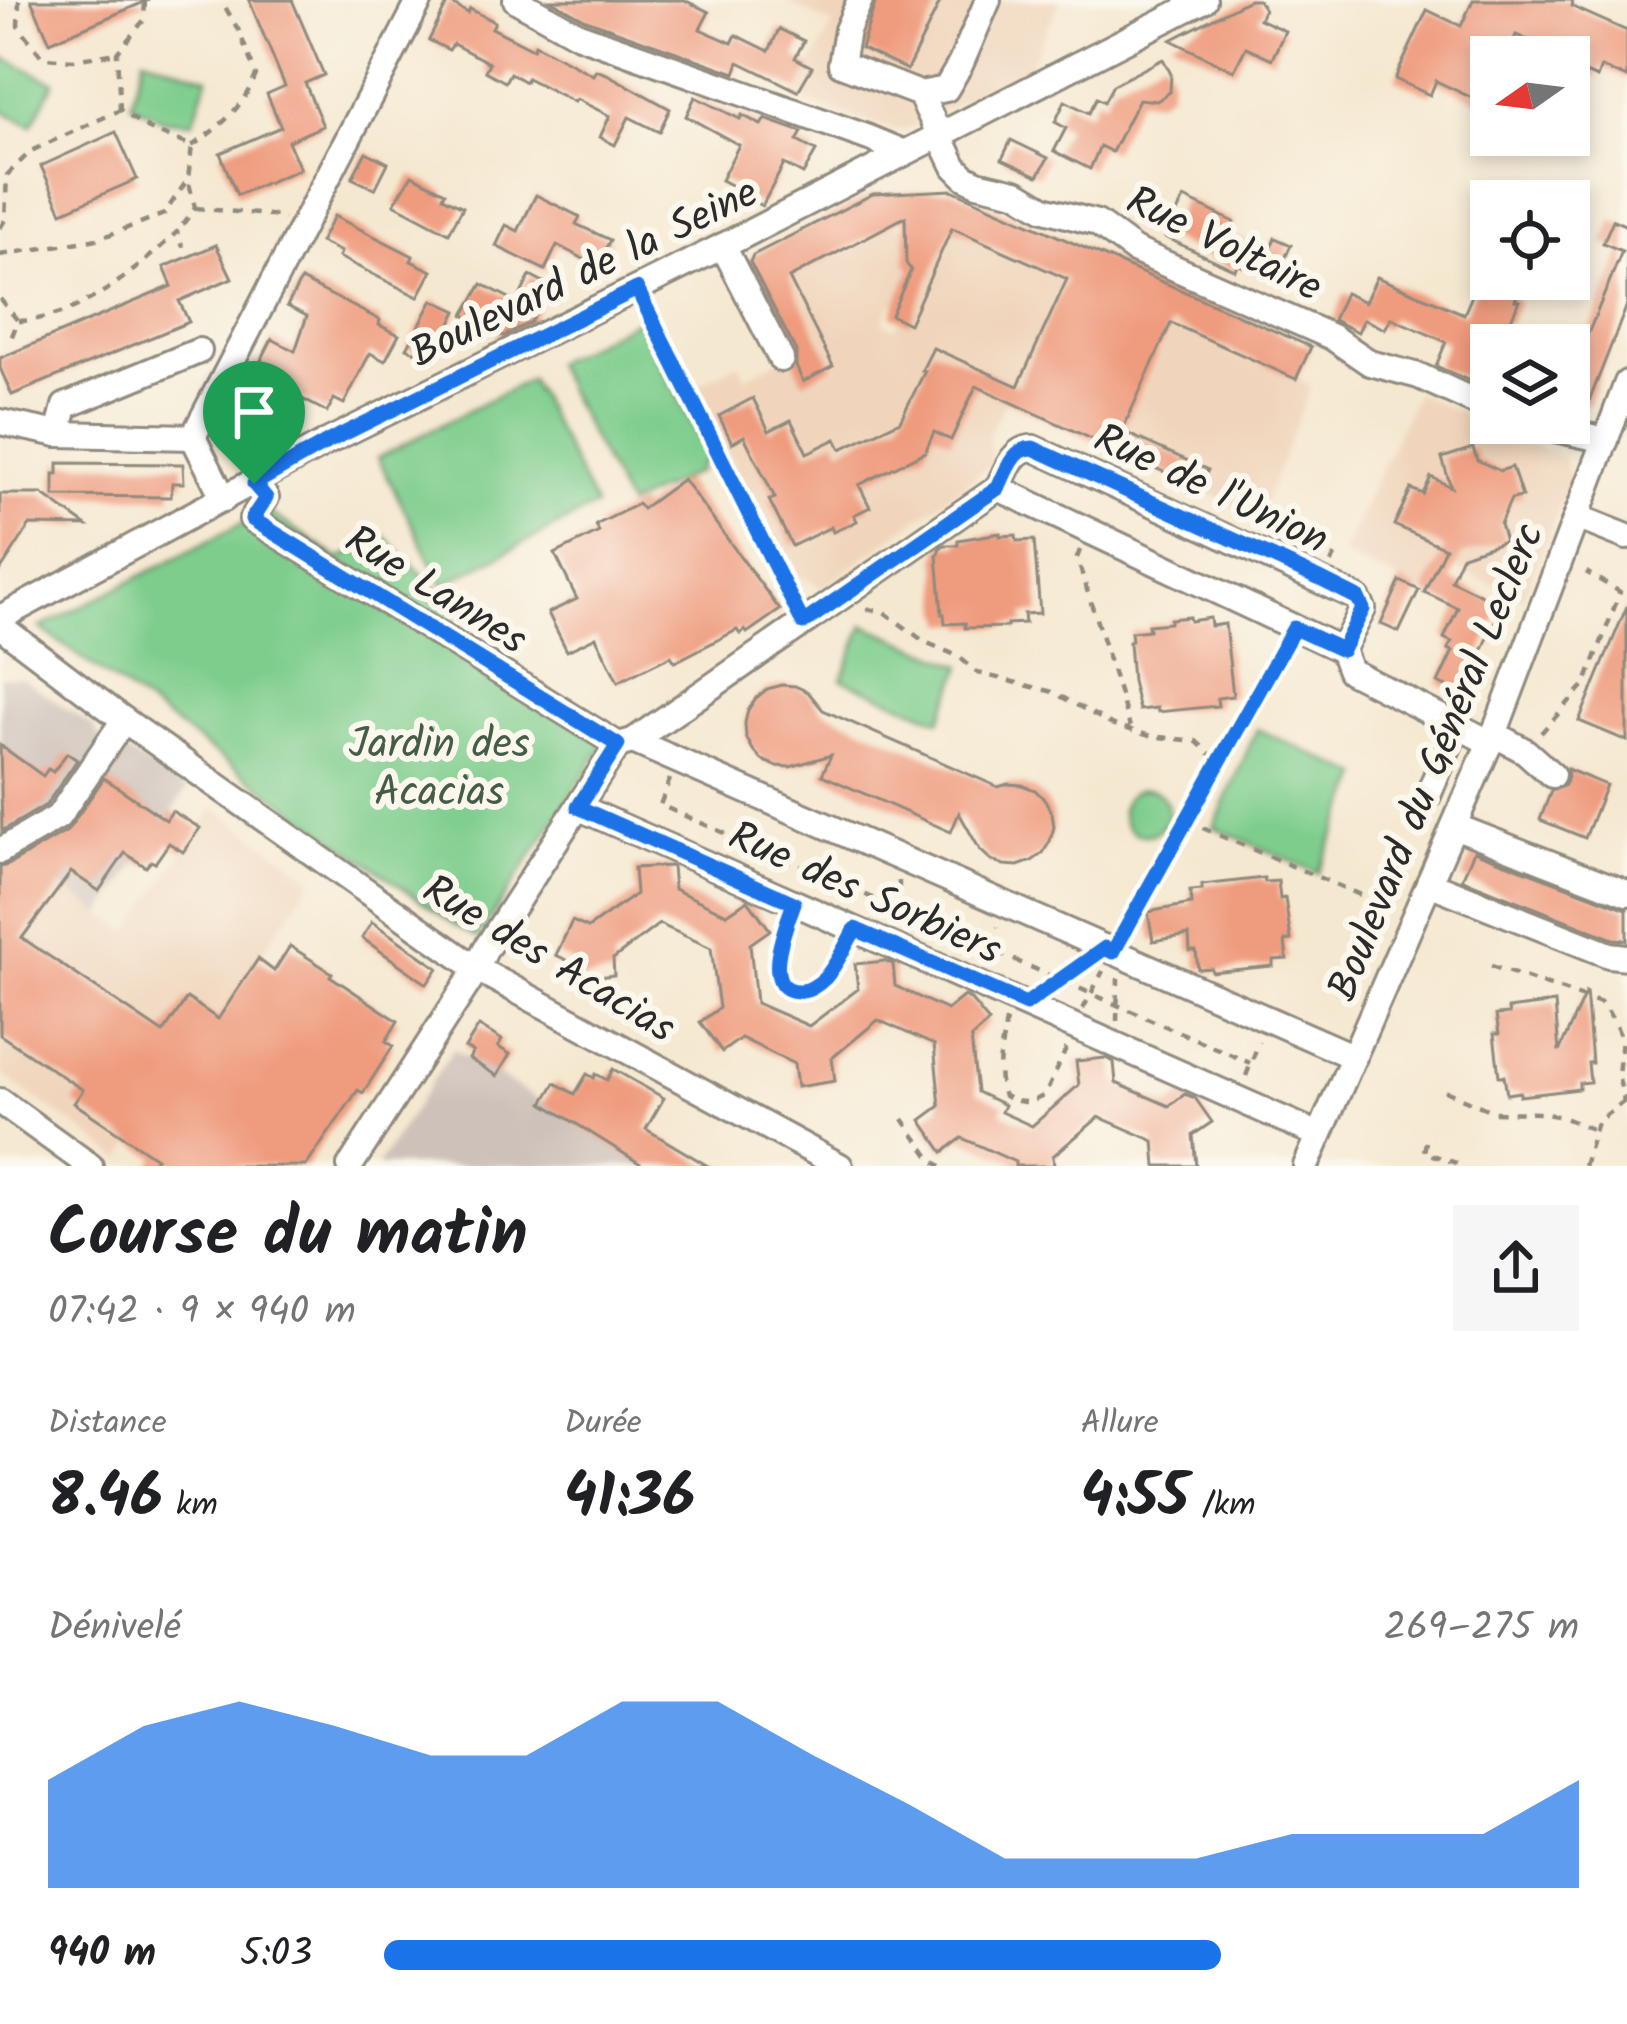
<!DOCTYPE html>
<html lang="fr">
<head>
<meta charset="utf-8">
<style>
  body { margin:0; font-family:Kalam,sans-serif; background:#f6f6f6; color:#202124; height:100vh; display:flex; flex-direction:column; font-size:45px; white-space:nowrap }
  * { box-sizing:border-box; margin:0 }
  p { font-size:39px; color:#757577 }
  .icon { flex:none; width:66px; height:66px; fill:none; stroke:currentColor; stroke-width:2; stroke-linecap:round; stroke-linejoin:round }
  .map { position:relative; height:1166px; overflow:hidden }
  .drawer { display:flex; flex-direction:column; background:#fff; flex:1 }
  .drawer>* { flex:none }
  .needle { width:78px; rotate:256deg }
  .fabs { position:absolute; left:1470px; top:36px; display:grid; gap:24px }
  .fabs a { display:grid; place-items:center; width:120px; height:120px; border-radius:0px; background:#fff; box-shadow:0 6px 18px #0003; font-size:60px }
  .pin { position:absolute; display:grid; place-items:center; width:102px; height:102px; color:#fff; margin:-123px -51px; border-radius:50% 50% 50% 0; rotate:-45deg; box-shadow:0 0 12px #0007 }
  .pin .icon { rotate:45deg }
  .round { display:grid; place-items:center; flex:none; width:126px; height:126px; border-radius:0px; background:#f6f6f6 }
  .headline { display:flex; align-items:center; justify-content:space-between; height:204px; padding:0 48px }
  h1 { font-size:66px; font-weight:800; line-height:90px }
  .figures { display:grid; grid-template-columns:repeat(3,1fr); gap:18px; height:204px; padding:12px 48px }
  .figures div { display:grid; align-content:center }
  .figures b { font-size:60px; font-weight:800 }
  .figures small { font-size:33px; font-weight:400 }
  .figures p { font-size:33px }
  .chart { height:336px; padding:24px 48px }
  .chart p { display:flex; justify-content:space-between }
  .chart svg { width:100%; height:216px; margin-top:12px; fill:#1a73e8; opacity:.7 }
  ul { padding:0 48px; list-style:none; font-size:39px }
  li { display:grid; grid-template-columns:192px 144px 1fr; align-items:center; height:90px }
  li i { height:30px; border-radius:15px; background:#1a73e8 }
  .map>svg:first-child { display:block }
  .built { fill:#f0d5bc }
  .industrial { fill:#cec1b9 }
  .green { fill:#7ecd8d; stroke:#547c5c; stroke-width:3 }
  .building { fill:#ef9b7e }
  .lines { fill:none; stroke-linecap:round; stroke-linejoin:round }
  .minor-casing { stroke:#908a7e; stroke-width:30 }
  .path { stroke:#908a7e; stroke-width:4.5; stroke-dasharray:9 9; stroke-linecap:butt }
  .minor { stroke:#fff; stroke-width:24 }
  .route-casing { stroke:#fff; stroke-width:24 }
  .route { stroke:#1a73e8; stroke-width:15 }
  .labels { text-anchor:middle; stroke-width:12; stroke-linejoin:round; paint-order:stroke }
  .street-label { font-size:42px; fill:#2b2b2b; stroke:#fbf7ec }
  .park-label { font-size:42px; fill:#445c48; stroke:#fbf7ec }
</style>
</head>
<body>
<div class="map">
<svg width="1627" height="1166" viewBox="0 0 1627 1166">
  <rect width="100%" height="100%" fill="#fbf7ec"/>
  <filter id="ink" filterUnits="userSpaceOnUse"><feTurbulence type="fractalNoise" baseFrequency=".00833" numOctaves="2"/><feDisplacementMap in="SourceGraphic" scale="24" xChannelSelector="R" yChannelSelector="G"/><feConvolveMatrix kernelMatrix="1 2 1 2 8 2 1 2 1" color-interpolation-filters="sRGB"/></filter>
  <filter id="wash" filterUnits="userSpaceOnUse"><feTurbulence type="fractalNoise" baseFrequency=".004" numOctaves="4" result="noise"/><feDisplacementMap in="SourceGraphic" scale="48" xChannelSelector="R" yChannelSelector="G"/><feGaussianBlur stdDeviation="2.7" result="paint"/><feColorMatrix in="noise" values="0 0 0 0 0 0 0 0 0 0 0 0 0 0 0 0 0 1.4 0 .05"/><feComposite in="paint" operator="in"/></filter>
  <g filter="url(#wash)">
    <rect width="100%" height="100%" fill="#f5e8d0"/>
    <g class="built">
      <path d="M 784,0 L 1060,0 L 1029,67 L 907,129 L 893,130 L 794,97 L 833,25 Z"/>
      <path d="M 956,191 L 1311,347 L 1297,378 L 1311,386 L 1259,516 L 1006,400 L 989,434 L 992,464 L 823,588 L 788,569 L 694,387 L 739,363 L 746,377 L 789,354 L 747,269 L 753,255 L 851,205 L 866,238 L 890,226 L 905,226 L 906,262 L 911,270 L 896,304 L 891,303 L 883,322 L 895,329 L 900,320 L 909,323 L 952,228 L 942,222 Z"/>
      <path d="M 1416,393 L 1563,458 L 1571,480 L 1523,598 L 1440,560 L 1424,592 L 1342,555 Z"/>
      <path d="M 214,808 L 313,878 L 122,1159 L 0,1073 L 0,974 L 61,885 L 129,932 Z"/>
    </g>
    <g class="industrial">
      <path d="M 0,677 L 22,678 L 96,729 L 96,734 L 187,789 L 102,914 L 61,886 L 0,968 Z"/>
      <path d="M 453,1049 L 555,1110 L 644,1166 L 377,1166 Z"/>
    </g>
    <g class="green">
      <path d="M 0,56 L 54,82 L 32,125 L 0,110 Z"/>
      <path d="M 144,57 L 208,77 L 193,122 L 164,120 L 131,103 Z"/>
      <path d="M 637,320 L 710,457 L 698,466 L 699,471 L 627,506 L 553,363 Z"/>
      <path d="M 530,379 L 595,506 L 443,585 L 378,458 Z"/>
      <path d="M 267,511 L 340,559 L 383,535 L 459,611 L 444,627 L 612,732 L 478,938 L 455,925 L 40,628 Z"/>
      <path d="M 864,625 L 963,666 L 940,720 L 842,679 Z"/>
      <path d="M 1257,729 L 1361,776 L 1318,873 L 1214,827 Z"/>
      <circle cx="1145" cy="812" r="23"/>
    </g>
    <g id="blocks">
      <g class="building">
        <path d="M 31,0 L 149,0 L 50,42 Z"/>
        <path d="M 249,0 L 292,0 L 324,75 L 305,83 L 323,126 L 288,141 L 300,169 L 237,195 L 220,153 L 281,127 L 267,94 L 285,86 Z"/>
        <path d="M 550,0 L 684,0 L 709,12 L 700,29 L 732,43 L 736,35 L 769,51 L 779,29 L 804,41 L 795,58 L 812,67 L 798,91 L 739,62 L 735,73 L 586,20 Z"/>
        <path d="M 876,0 L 941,0 L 907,70 L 861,48 Z"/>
        <path d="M 1249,0 L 1258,0 L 1264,9 L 1259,19 L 1285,31 L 1272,59 L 1246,47 L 1234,71 L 1171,40 Z"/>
        <path d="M 1473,0 L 1573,0 L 1571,6 L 1627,31 L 1627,78 L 1601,67 L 1597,78 L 1569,66 L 1569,57 L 1516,35 L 1506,57 L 1491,57 L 1491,91 L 1485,104 L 1436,81 L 1430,95 L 1395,79 L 1427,10 L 1461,26 Z"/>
        <path d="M 448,2 L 468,13 L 470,9 L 495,22 L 492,28 L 533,49 L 535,44 L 593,75 L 596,70 L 607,74 L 670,109 L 659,132 L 629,117 L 615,145 L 600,137 L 610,116 L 576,99 L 574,102 L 527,78 L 525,82 L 510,73 L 505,82 L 485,71 L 489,63 L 453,44 L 449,50 L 429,40 Z"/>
        <path d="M 1163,59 L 1171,74 L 1170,92 L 1157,101 L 1139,99 L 1112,152 L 1100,146 L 1090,169 L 1054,151 L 1066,128 L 1055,122 L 1065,101 L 1089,113 L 1097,98 L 1104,102 L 1113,85 Z"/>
        <path d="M 695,97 L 740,119 L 742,115 L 761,125 L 765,119 L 802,132 L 797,141 L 816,151 L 803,174 L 784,164 L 762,206 L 736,192 L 738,189 L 721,180 L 739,145 L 686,116 Z"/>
        <path d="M 116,132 L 137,179 L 62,212 L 41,166 Z"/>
        <path d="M 1011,140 L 1048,158 L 1038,176 L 1002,159 Z"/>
        <path d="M 366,152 L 388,163 L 375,189 L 352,178 Z"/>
        <path d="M 412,175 L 445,192 L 443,197 L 463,207 L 449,233 L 394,204 Z"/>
        <path d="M 952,190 L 1311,347 L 1296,379 L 1171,323 L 1122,431 L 1208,470 L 1199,488 L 976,386 L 951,440 L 934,432 L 925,452 L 859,485 L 870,507 L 854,515 L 857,521 L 833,532 L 831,527 L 792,546 L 769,500 L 775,498 L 744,436 L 732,443 L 719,416 L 753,398 L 769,431 L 791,420 L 807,453 L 836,439 L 841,449 L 900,421 L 925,371 L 922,370 L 933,348 L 1018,386 L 1067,279 L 952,228 L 909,324 L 891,315 L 911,270 L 906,263 L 905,217 L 789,278 L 833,366 L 803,382 L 796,366 L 796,351 L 750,262 L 753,255 L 873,194 Z"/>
        <path d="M 536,195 L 580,217 L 576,224 L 610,240 L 597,266 L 557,245 L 545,270 L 496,246 L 506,225 L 518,231 Z"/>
        <path d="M 1184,198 L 1234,222 L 1229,234 L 1269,252 L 1275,238 L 1291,245 L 1275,280 L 1237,264 L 1235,270 L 1165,237 Z"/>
        <path d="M 334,216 L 413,256 L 411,261 L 432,271 L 418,297 L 339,257 L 341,252 L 320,242 Z"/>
        <path d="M 1613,220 L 1627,226 L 1627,305 L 1588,404 L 1569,414 L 1569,380 L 1622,251 L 1603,243 Z"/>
        <path d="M 216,245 L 232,278 L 179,301 L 189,322 L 12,395 L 0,368 L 0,358 L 172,286 L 164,267 Z"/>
        <path d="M 1481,275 L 1491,279 L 1510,279 L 1522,284 L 1515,300 L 1519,301 L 1509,324 L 1506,322 L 1496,345 L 1491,345 L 1491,390 L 1436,366 L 1446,342 L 1391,318 L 1385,329 L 1364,319 L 1358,332 L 1333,320 L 1345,293 L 1365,302 L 1377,277 L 1464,314 Z"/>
        <path d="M 530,276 L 549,286 L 531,322 L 504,336 L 464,315 L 482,284 L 517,302 Z"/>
        <path d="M 301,280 L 380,320 L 379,325 L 399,335 L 385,361 L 370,353 L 344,404 L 334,399 L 327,412 L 285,390 L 271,418 L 237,436 L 230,421 L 272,339 L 295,351 L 307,316 L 287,306 Z"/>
        <path d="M 433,300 L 457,311 L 433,360 L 407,348 Z"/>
        <path d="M 1473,448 L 1477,460 L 1500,471 L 1512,467 L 1522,497 L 1511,499 L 1500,524 L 1505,541 L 1462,555 L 1451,580 L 1502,605 L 1463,695 L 1438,683 L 1453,651 L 1448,649 L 1452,642 L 1444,638 L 1458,608 L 1424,592 L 1445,548 L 1394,525 L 1411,489 L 1423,494 L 1431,477 L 1451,487 L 1442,458 Z"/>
        <path d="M 58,463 L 183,464 L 184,483 L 172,483 L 171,497 L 54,496 L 54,474 L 58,474 Z"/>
        <path d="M 683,479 L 780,610 L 747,633 L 745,630 L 740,634 L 737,630 L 675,662 L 671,656 L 618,682 L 596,637 L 567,651 L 548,613 L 577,599 L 555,554 L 599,532 L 596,525 L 638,504 L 642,509 Z"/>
        <path d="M 0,494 L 42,494 L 87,526 L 30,525 L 0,571 Z"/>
        <path d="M 1000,533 L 1000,536 L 1016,535 L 1017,541 L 1034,540 L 1040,613 L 1024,614 L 1025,623 L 1007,624 L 1007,627 L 965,628 L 965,623 L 945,624 L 944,614 L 942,614 L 937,555 L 939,554 L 939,549 L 944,545 L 958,545 L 958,540 Z"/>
        <path d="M 1400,581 L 1419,590 L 1399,632 L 1381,624 Z"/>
        <path d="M 1627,606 L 1627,741 L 1579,721 Z"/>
        <path d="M 1189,617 L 1190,621 L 1210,618 L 1211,626 L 1225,624 L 1233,696 L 1217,698 L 1218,706 L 1158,712 L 1157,708 L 1139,710 L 1132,681 L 1129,642 L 1132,641 L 1131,632 L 1149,630 L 1148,625 L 1170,623 L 1170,619 Z"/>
        <path d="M 781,685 L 795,686 L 808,692 L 823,710 L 998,787 L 1008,784 L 1022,785 L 1035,790 L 1045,800 L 1052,813 L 1054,827 L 1050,841 L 1043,853 L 1032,861 L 1018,866 L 1004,865 L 991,860 L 980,850 L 959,813 L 951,832 L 822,775 L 831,755 L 790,767 L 776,766 L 762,760 L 753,750 L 746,737 L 745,723 L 748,710 L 756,698 L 767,689 Z"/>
        <path d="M 0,745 L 43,776 L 48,769 L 53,772 L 67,753 L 77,760 L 46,805 L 2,831 Z"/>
        <path d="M 1567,769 L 1606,785 L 1585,838 L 1540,820 L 1551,791 L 1565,785 L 1568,777 Z"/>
        <path d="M 104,778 L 166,820 L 172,811 L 200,828 L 183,852 L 169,843 L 155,863 L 151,861 L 146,867 L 125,853 L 99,891 L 71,872 L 22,938 L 163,1033 L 187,998 L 218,1019 L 258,959 L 274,971 L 290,946 L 332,973 L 330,976 L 398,1021 L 386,1041 L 393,1046 L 363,1093 L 358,1090 L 306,1166 L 150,1166 L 156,1158 L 74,1103 L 83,1090 L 0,1035 L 0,867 L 8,865 L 67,831 Z"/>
        <path d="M 1474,851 L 1627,909 L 1627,940 L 1613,939 L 1462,879 Z"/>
        <path d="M 670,866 L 672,867 L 674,889 L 727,914 L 748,900 L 770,930 L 750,944 L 756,1003 L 809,1026 L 858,989 L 855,964 L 885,961 L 893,964 L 895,986 L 947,1010 L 964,996 L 970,999 L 989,1022 L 971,1038 L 977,1092 L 1004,1105 L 1001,1112 L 1032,1126 L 1079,1085 L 1076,1061 L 1105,1058 L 1114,1062 L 1116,1083 L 1169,1106 L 1185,1094 L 1195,1098 L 1212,1122 L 1193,1135 L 1196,1166 L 1156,1166 L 1154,1141 L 1099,1117 L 1053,1156 L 1054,1166 L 1015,1166 L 1015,1162 L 962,1138 L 943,1152 L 921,1120 L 940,1106 L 934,1045 L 878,1020 L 832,1058 L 835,1081 L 797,1087 L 794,1064 L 741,1038 L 722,1052 L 700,1022 L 719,1008 L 711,948 L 659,924 L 613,959 L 614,975 L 576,980 L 575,964 L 556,955 L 572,921 L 588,928 L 636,894 L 634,868 Z"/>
        <path d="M 1264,878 L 1265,882 L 1278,881 L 1280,899 L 1285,898 L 1291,940 L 1285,941 L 1287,959 L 1273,960 L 1273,966 L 1212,972 L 1211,968 L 1198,969 L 1196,951 L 1190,951 L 1189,935 L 1153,941 L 1148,912 L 1191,904 L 1190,891 L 1202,890 L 1202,885 Z"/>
        <path d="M 372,922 L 438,968 L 427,984 L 362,938 Z"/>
        <path d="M 1586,991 L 1592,1063 L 1588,1063 L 1590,1082 L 1579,1083 L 1579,1089 L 1520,1096 L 1520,1092 L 1507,1094 L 1504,1076 L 1499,1076 L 1494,1034 L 1499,1034 L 1496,1015 L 1509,1014 L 1508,1009 L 1555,1003 L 1559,1052 Z"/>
        <path d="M 479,1026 L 502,1040 L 498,1047 L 510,1054 L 497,1076 L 469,1059 L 473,1052 L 465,1048 Z"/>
        <path d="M 613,1069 L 664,1098 L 646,1129 L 708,1166 L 644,1166 L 543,1103 L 555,1083 L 575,1094 L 587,1074 L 594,1078 L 596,1074 L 607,1080 Z"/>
      </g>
    </g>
  </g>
  <g filter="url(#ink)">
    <use href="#blocks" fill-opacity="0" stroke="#908a7e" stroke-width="3"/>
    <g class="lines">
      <defs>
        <g id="minor">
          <path d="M 516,0 L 579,35 L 869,138 L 903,152"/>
          <path d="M 860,0 L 847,30 L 841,64 L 920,94 L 955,167 L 965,177 L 977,183 L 1016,192 L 1044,209 L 1097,223 L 1134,250 L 1332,337 L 1370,363 L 1419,376 L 1491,409"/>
          <path d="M 920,94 L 946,89 L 961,63 L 988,0"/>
          <path d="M 723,246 L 781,359"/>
          <path d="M 0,422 L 58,434 L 193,437"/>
          <path d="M 1527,423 L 1606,440"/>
          <path d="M 58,434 L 65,406 L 199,351"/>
          <path d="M 193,437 L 420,0"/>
          <path d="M 193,437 L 224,499"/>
          <path d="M 253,484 L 266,498 L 252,519 L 618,745"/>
          <path d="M 998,488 L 1342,650 L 1350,671 L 1491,743"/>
          <path d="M 1577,517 L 1627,537"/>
          <path d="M 0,618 L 329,441 L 723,246 L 1204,0"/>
          <path d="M 0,626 L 124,720 L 477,969 L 840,1166"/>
          <path d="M 1494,734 L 1525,751 L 1552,775"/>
          <path d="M 633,741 L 1354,1057"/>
          <path d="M 1427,798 L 1457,726"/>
          <path d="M 578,807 L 1319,1135"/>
          <path d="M 1454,826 L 1627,893"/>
          <path d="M 0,851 L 58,817 L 124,720"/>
          <path d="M 1429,883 L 1609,955 L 1627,957"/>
          <path d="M 0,1101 L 90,1166"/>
          <path d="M 350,1166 L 477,969 L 485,950 L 618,745 L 633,741 L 998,488 C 1006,472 1012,448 1033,448 L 1357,598 L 1363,609 L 1342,650"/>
          <path d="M 1306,1166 L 1498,724 L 1627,383"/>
        </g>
      </defs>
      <use href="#minor" class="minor-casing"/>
      <g class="path">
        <path d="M 19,0 L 18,26 L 43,58 L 74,60 L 117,53"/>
        <path d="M 120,110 L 117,53 L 144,20 L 145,0"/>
        <path d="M 192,146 C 221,126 242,109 256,75 L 239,31 L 221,0"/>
        <path d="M 195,208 L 279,216 L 284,219"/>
        <path d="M 0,228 L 5,220 L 7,175 L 31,151 L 120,110 L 149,129 L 192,146 L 188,179 L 195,208 L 177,232"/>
        <path d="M 0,255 L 98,239 L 164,214 L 188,179"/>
        <path d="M 0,299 L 18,321 L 10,341"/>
        <path d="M 648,311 L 793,602"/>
        <path d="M 18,321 C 80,319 133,273 177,232 L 183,247"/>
        <path d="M 1080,550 L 1077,558 L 1130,727"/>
        <path d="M 1331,563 L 1337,552"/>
        <path d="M 867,609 L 884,612 L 925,642 L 958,656 L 978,673 L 1053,692 L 1111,724 L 1150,736 L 1196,741 L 1218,761"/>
        <path d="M 1541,733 L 1586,683 L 1620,592 L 1586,572"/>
        <path d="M 670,779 L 660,805 L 1250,1063"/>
        <path d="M 1186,821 L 1391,908"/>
        <path d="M 871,909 L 889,878"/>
        <path d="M 898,924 L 899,881"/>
        <path d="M 786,926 C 781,943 767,976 788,987 C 797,993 806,992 815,986 C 828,978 836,961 844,948"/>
        <path d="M 1125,930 L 1284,646"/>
        <path d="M 987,962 L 998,927"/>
        <path d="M 1491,966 L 1601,1003 L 1614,1021 L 1622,1040 L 1618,1074 L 1624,1101"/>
        <path d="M 1045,991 L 1085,963"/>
        <path d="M 1083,1009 L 1103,971"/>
        <path d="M 1006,1021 C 1002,1046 994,1072 1004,1096 C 1021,1104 1029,1104 1045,1095 L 1067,1047"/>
        <path d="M 1117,1021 L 1118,978"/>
        <path d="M 1246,1076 L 1259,1042"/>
        <path d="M 1445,1091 L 1494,1112 L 1541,1113 L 1562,1117 L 1594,1130"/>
        <path d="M 903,1119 L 933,1161 L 941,1166"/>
        <path d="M 1426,1142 L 1424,1152 L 1465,1166"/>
        <path d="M 1584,1166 L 1597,1122 L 1627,1099"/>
      </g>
      <use href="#minor" class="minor"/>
    </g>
  </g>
  <g class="lines" filter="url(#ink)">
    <defs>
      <path id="route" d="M 637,289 L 803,623 L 998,488 C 1006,472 1012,448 1033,448 L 1322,580 L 1358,598 L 1363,609 L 1342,650 L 1294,628 L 1113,952 L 1105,948 L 1026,1004 L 855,929 C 846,945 837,964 825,978 C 819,984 809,991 801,991 C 757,993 787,923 794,903 L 578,807 L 618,745 L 252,519 L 266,498 L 254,484 L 329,441 Z"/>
    </defs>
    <use href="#route" class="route-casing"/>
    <use href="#route" class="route"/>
  </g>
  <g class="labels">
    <g class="street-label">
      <text transform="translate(1225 242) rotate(26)" y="15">Rue Voltaire</text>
      <text transform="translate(583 271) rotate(-26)" y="15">Boulevard de la Seine</text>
      <text transform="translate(1212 487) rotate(25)" y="15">Rue de l'Union</text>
      <text transform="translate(437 588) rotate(32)" y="15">Rue Lannes</text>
      <text transform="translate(1434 761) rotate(-68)" y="15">Boulevard du Général Leclerc</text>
      <text transform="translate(866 891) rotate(24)" y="15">Rue des Sorbiers</text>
      <text transform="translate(550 957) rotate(31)" y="15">Rue des Acacias</text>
    </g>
    <g class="park-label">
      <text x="439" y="757">Jardin des<tspan x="439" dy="48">Acacias</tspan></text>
    </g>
  </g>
</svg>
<div class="fabs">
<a><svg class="needle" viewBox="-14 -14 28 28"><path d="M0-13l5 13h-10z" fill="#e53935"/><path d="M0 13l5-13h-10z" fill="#757577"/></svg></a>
<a><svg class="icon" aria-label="locate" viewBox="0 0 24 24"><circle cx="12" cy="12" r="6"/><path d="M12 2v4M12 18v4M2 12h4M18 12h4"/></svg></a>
<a><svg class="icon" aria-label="layers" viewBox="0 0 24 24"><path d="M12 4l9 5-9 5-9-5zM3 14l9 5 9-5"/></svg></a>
</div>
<div class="pin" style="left:254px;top:484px;background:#1e9e55"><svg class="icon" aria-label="arrive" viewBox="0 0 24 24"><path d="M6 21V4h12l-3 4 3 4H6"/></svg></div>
</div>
<section class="drawer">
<div class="headline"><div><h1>Course du matin</h1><p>07:42 · 9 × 940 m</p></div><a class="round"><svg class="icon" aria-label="share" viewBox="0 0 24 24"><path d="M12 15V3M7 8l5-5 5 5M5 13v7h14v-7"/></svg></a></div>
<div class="figures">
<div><p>Distance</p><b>8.46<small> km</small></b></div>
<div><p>Durée</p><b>41:36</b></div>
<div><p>Allure</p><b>4:55<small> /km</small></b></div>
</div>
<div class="chart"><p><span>Dénivelé</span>269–275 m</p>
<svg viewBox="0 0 160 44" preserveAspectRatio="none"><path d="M0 44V22L10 11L20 6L30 11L40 17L50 17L60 6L70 6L80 17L90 27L100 38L110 38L120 38L130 33L140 33L150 33L160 22V44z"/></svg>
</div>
<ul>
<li><b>940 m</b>5:03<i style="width:70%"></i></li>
</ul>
</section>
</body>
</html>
